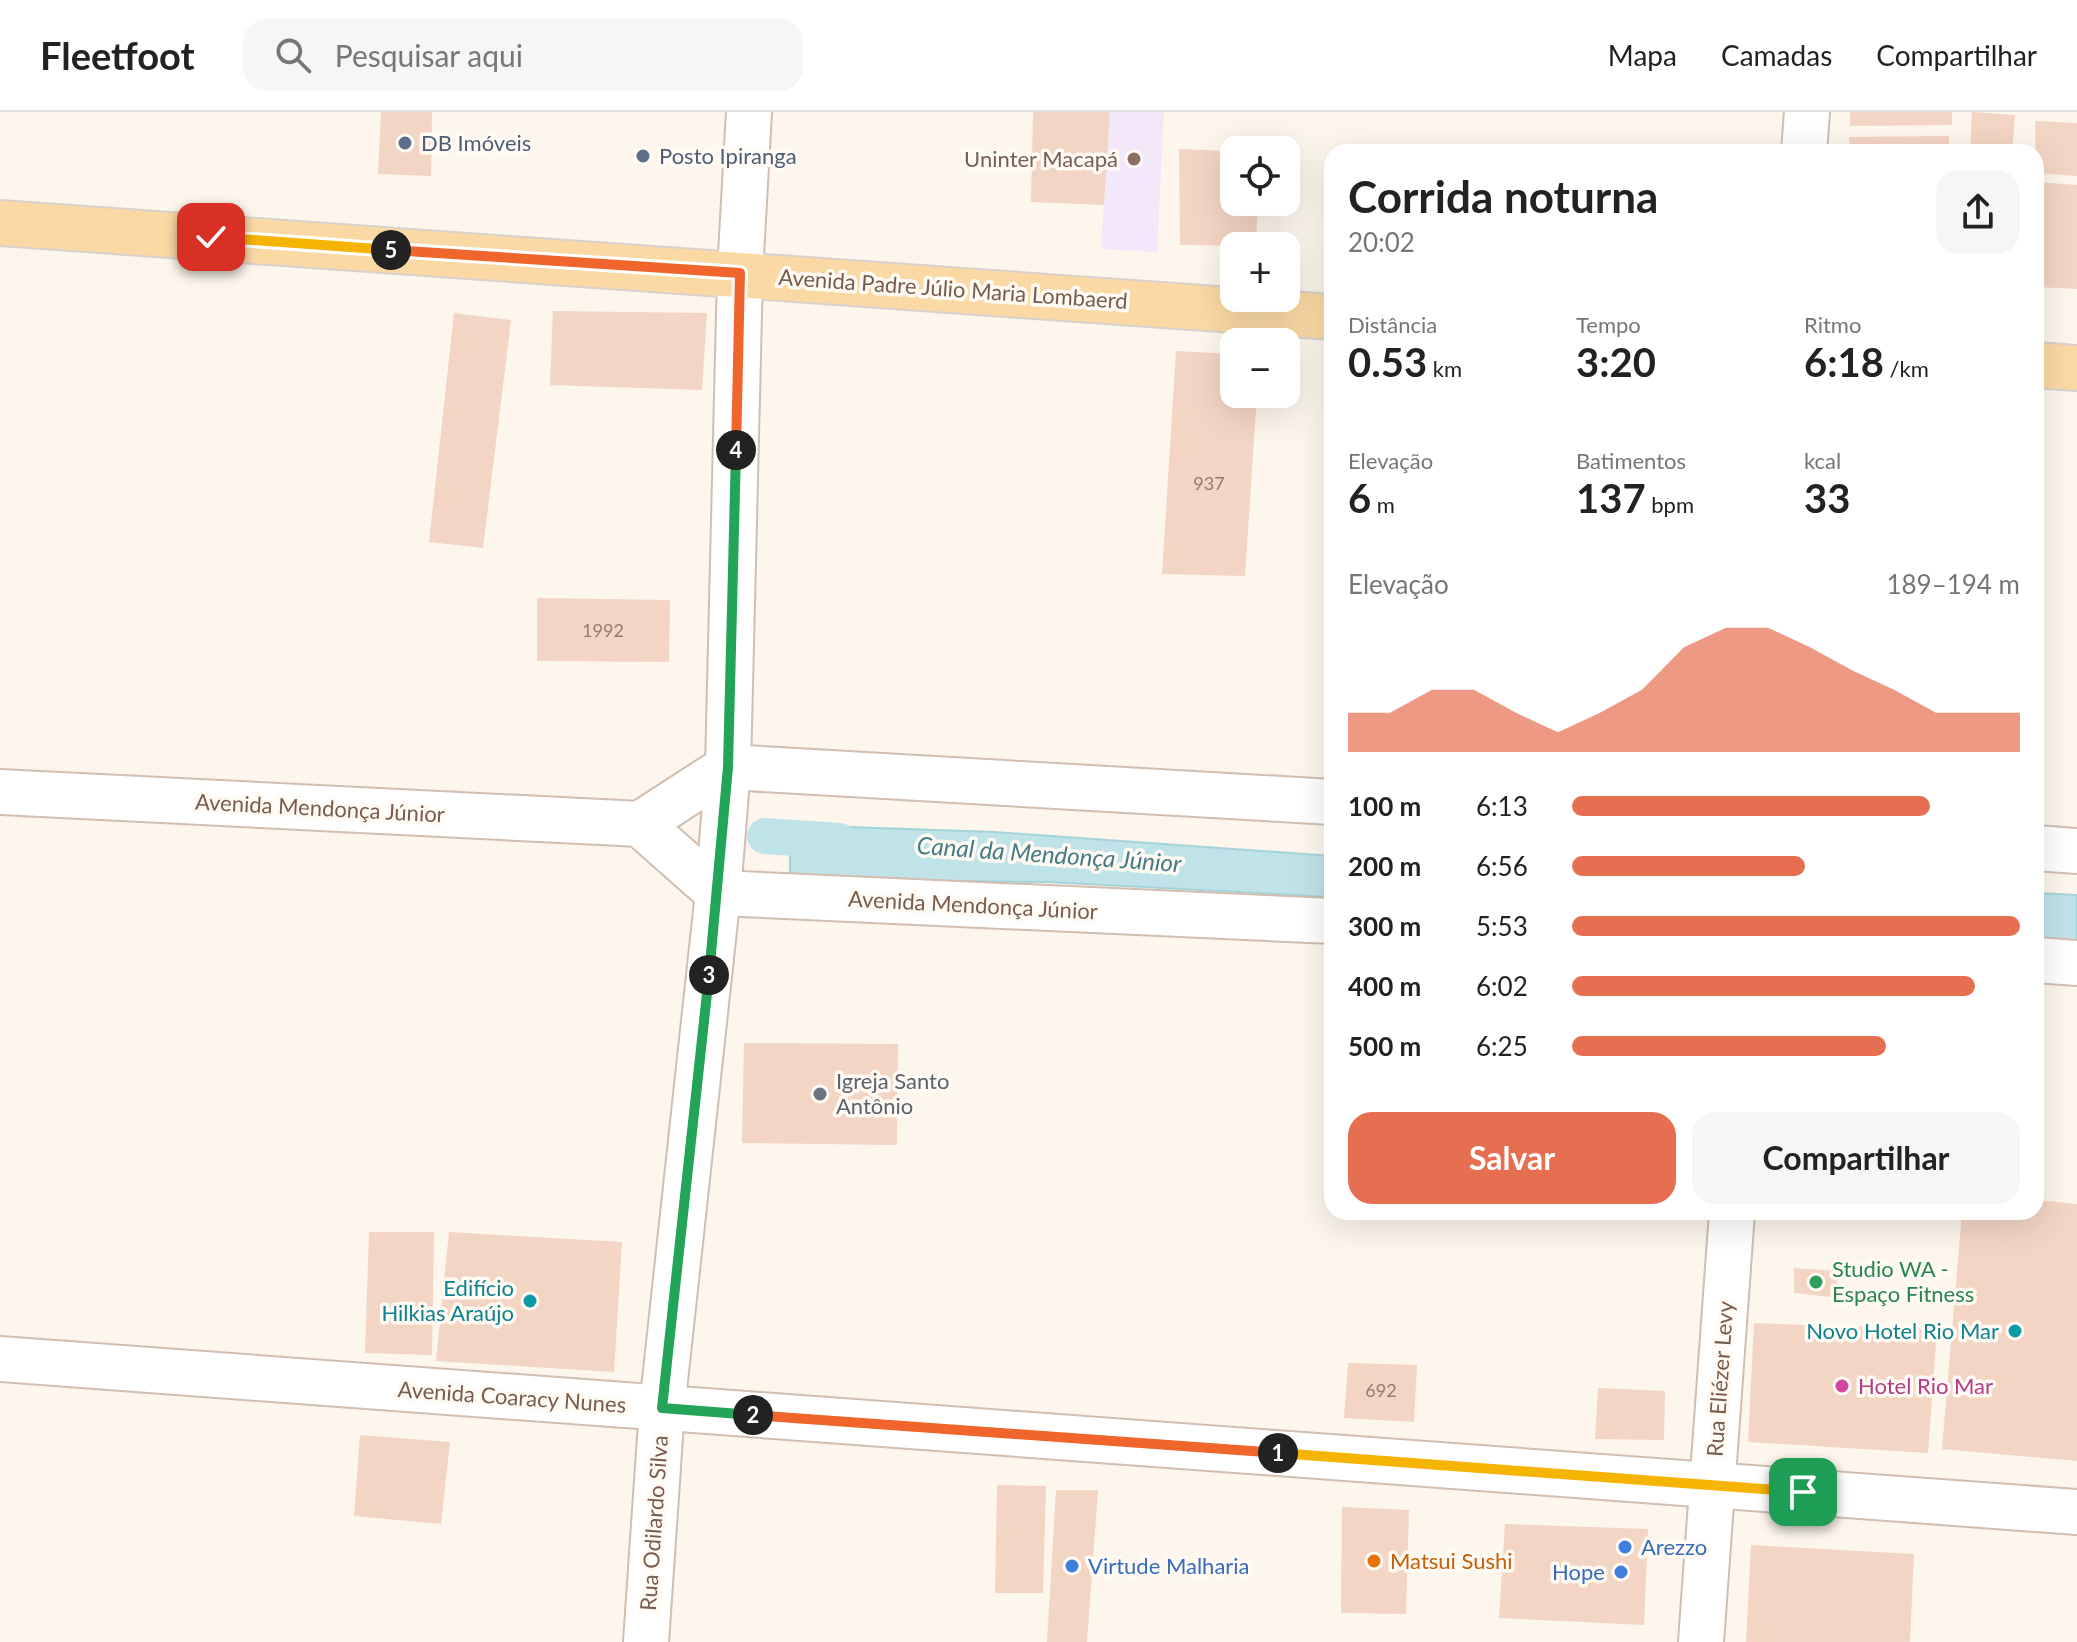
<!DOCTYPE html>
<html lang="pt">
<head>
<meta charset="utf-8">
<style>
  body { margin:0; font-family:Lato,sans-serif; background:#f6f6f6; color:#222; height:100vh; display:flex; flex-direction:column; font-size:30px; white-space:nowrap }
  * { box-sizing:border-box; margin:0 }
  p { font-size:26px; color:#767676 }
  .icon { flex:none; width:44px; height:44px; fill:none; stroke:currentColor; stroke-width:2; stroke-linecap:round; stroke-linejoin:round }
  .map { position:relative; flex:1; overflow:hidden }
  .sheet { position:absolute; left:1324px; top:32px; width:720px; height:1076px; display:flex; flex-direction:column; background:#fff; border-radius:24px; box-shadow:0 8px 32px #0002 }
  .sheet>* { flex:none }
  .controls { position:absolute; left:1220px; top:24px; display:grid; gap:16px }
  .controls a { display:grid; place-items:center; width:80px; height:80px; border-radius:16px; background:#fff; box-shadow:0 8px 32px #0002; font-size:40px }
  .pin { position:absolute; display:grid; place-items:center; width:68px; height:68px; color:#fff; margin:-34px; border-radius:16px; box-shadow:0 4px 12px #0006 }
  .km { position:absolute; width:40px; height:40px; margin:-20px; border-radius:50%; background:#222; color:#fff; font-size:22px; line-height:40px; text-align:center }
  .round { display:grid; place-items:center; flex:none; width:84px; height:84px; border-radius:24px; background:#f6f6f6 }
  .overview { display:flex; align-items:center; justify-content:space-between; height:136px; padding:0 24px }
  h1 { font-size:44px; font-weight:700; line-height:60px }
  .figures { display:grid; grid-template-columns:repeat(3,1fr); gap:12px; height:136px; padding:8px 24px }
  .figures div { display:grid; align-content:center }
  .figures b { font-size:40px; font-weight:700 }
  .figures small { font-size:22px; font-weight:400 }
  .figures p { font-size:22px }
  .chart { height:224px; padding:16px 24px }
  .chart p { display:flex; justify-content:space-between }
  .chart svg { width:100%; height:144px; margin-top:8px; fill:#e76f51; opacity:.7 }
  .cta { display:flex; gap:16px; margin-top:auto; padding:16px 24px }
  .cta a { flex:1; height:92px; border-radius:24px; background:#e76f51; color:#fff; font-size:32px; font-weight:700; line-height:92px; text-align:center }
  .cta a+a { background:#f6f6f6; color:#222 }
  ul { padding:0 24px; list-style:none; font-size:26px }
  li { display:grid; grid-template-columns:128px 96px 1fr; align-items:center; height:60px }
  li i { height:20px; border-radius:10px; background:#e76f51 }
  header { display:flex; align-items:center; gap:48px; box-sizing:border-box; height:112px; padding:0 40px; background:#fff; border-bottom:2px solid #e0e0e0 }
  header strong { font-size:38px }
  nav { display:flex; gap:44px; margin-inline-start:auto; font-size:28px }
  .search { width:560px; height:72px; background:#f6f6f6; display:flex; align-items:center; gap:20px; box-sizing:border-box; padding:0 28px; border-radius:24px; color:#767676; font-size:30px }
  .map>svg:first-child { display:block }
  .education { fill:#f3e8fa }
  .water { fill:#bfe3e8; stroke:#a5d3da; stroke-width:2 }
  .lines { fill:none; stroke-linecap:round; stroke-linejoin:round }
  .canal { stroke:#bfe3e8; stroke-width:36 }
  .building { fill:#f3d5c3 }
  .minor-casing { stroke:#d1beb0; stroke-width:48 }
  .major-casing { stroke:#dad1cd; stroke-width:48 }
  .minor { stroke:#fff; stroke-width:44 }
  .major { stroke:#fbd9a5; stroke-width:44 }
  .split-1-casing { stroke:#fff; stroke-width:16 }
  .split-2-casing { stroke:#fff; stroke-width:16 }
  .split-3-casing { stroke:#fff; stroke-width:16 }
  .split-4-casing { stroke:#fff; stroke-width:16 }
  .split-5-casing { stroke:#fff; stroke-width:16 }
  .split-6-casing { stroke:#fff; stroke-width:16 }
  .split-1 { stroke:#f5b400; stroke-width:10 }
  .split-2 { stroke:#f0652b; stroke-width:10 }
  .split-3 { stroke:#22a559; stroke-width:10 }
  .split-4 { stroke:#22a559; stroke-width:10 }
  .split-5 { stroke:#f0652b; stroke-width:10 }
  .split-6 { stroke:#f5b400; stroke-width:10 }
  .service-dot { fill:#5c6f8a; stroke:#fffaf3; stroke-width:3 }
  .education-dot { fill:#8d6e63; stroke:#fffaf3; stroke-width:3 }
  .worship-dot { fill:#6b7280; stroke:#fffaf3; stroke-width:3 }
  .leisure-dot { fill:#2e9e5b; stroke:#fffaf3; stroke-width:3 }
  .culture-dot { fill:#0f9aa8; stroke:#fffaf3; stroke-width:3 }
  .hotel-dot { fill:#d1479c; stroke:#fffaf3; stroke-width:3 }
  .shop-dot { fill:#3f7fe0; stroke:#fffaf3; stroke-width:3 }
  .food-dot { fill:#e8710a; stroke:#fffaf3; stroke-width:3 }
  .labels { text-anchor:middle; stroke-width:7; stroke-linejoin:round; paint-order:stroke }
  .number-label { font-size:18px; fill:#987a6a }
  .service-label { font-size:22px; fill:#4e5e75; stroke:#fffaf3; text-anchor:start }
  .education-label { font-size:22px; fill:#785e54; stroke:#fffaf3; text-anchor:end }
  .street-label { font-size:22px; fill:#7a5c4d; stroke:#fffaf3 }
  .worship-label { font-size:22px; fill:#5b616d; stroke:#fffaf3; text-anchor:start }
  .leisure-label { font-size:22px; fill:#27864d; stroke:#fffaf3; text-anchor:start }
  .culture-label { font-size:22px; fill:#0d838f; stroke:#fffaf3; text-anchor:end }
  .hotel-label { font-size:22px; fill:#b23c85; stroke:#fffaf3; text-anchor:start }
  .shop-label { font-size:22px; fill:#366cbe; stroke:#fffaf3; text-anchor:start }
  .food-label { font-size:22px; fill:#c56008; stroke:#fffaf3; text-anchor:start }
  .water-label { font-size:24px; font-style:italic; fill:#437c86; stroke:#fffaf3 }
</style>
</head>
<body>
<header>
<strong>Fleetfoot</strong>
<div class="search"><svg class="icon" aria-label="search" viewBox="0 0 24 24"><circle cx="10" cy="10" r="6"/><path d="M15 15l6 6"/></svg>Pesquisar aqui</div>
<nav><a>Mapa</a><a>Camadas</a><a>Compartilhar</a></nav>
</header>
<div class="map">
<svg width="2077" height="1530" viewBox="0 0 2077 1530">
  <rect width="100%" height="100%" fill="#fdf6ec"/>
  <path class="education" d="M 1110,0 L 1164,0 L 1157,140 L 1101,137 Z"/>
  <g class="water">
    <path d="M 790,713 L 995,720 L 1332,744 L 1332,785 L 1048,770 L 790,767 Z"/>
    <path d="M 2036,781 L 2077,783 L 2077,841 L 2036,838 Z"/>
  </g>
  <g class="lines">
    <path class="canal" d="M 765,724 L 839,729"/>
  </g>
  <g class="building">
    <path d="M 381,0 L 432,0 L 431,64 L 378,62 Z"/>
    <path d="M 1033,0 L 1110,0 L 1104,93 L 1031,90 Z"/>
    <path d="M 1850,0 L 1952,0 L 1952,13 L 1850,14 Z"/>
    <path d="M 1972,0 L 2015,3 L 2012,40 L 1970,40 Z"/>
    <path d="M 2035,9 L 2077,11 L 2077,64 L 2036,61 Z"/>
    <path d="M 1949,24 L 1949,40 L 1850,40 L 1849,25 Z"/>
    <path d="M 1179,37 L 1234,39 L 1234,90 L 1258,90 L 1256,134 L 1180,133 Z"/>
    <path d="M 2036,70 L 2077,73 L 2077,177 L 2036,175 Z"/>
    <path d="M 553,199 L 707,201 L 702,278 L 550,273 Z"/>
    <path d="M 454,201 L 511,208 L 483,436 L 429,430 Z"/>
    <path d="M 1176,239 L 1234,242 L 1234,282 L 1257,282 L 1245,464 L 1162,462 Z"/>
    <path d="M 537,486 L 670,488 L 669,550 L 537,549 Z"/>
    <path d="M 744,931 L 898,932 L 897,1033 L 742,1031 Z"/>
    <path d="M 2036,1088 L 2077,1092 L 2077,1349 L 1942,1337 L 1962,1100 L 2036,1100 Z"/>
    <path d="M 369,1120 L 434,1120 L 432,1243 L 365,1241 Z"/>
    <path d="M 449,1120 L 622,1130 L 614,1260 L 436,1249 Z"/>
    <path d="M 1794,1156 L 1835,1159 L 1840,1186 L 1794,1181 Z"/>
    <path d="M 1754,1211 L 1937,1218 L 1928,1341 L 1748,1330 Z"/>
    <path d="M 1348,1251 L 1417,1253 L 1414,1310 L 1344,1306 Z"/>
    <path d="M 1598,1276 L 1665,1279 L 1664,1328 L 1595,1327 Z"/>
    <path d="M 360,1323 L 450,1330 L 441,1412 L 354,1404 Z"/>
    <path d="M 997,1373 L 1046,1374 L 1043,1481 L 995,1481 Z"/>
    <path d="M 1056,1378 L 1098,1378 L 1087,1530 L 1047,1530 Z"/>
    <path d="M 1342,1395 L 1409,1398 L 1406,1502 L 1341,1501 Z"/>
    <path d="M 1505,1412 L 1648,1417 L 1644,1513 L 1499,1506 Z"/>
    <path d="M 1751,1433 L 1914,1442 L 1910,1530 L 1746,1530 Z"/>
  </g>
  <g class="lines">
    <defs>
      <g id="minor">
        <path d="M 1804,40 L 1807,0"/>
        <path d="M 0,680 L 640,712 L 728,655 L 1332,690"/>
        <path d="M 640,712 L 718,781 L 1332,809"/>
        <path d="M 2036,736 L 2077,739"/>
        <path d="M 2036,848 L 2077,851"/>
        <path d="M 0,1247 L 2077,1400"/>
        <path d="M 646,1530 L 662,1296 L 718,781 L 728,655 L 740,161 L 749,0"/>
        <path d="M 1701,1530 L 1732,1100"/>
      </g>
      <g id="major">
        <path d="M 0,111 L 1332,205"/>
        <path d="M 2036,253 L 2077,256"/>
      </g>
    </defs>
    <use href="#minor" class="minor-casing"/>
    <use href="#major" class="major-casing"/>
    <use href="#minor" class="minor"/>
    <use href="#major" class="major"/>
  </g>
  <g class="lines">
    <defs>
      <path id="split-1" d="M 1278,1341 L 1803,1380"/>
      <path id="split-2" d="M 753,1303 L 1278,1341"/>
      <path id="split-3" d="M 709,863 L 662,1296 L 753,1303"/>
      <path id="split-4" d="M 709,863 L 728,655 L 736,338"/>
      <path id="split-5" d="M 391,138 L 740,161 L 736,338"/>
      <path id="split-6" d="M 211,125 L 391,138"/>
    </defs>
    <use href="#split-1" class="split-1-casing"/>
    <use href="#split-2" class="split-2-casing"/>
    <use href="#split-3" class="split-3-casing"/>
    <use href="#split-4" class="split-4-casing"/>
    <use href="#split-5" class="split-5-casing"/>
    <use href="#split-6" class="split-6-casing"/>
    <use href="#split-1" class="split-1"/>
    <use href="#split-2" class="split-2"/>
    <use href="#split-3" class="split-3"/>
    <use href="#split-4" class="split-4"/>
    <use href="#split-5" class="split-5"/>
    <use href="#split-6" class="split-6"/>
  </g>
  <g class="service-dot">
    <circle cx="405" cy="31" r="8"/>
    <circle cx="643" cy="44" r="8"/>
  </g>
  <circle class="education-dot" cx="1134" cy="47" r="8"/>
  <circle class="worship-dot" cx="820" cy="982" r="8"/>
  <circle class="leisure-dot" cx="1816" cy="1170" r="8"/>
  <g class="culture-dot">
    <circle cx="530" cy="1189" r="8"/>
    <circle cx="2015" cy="1219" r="8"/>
  </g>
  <circle class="hotel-dot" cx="1842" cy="1274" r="8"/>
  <g class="shop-dot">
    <circle cx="1625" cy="1435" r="8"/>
    <circle cx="1072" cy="1454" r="8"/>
    <circle cx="1621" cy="1460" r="8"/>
  </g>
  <circle class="food-dot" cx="1374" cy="1449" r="8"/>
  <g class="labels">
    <g class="number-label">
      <text x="1209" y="378">937</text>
      <text x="603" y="525">1992</text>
      <text x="1381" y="1285">692</text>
    </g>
    <g class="service-label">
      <text x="421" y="39">DB Imóveis</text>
      <text x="659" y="52">Posto Ipiranga</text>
    </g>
    <g class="education-label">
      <text x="1118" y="55">Uninter Macapá</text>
    </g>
    <g class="street-label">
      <text transform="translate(953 177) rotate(4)" y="8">Avenida Padre Júlio Maria Lombaerd</text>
      <text transform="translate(320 696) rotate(3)" y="8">Avenida Mendonça Júnior</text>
      <text transform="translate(973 793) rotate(3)" y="8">Avenida Mendonça Júnior</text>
      <text transform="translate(1720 1267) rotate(-86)" y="8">Rua Eliézer Levy</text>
      <text transform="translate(512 1285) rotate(4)" y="8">Avenida Coaracy Nunes</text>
      <text transform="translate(654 1411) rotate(-86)" y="8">Rua Odilardo Silva</text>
    </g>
    <g class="worship-label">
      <text x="836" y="977">Igreja Santo<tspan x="836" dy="25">Antônio</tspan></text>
    </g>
    <g class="leisure-label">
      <text x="1832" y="1165">Studio WA -<tspan x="1832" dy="25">Espaço Fitness</tspan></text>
    </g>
    <g class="culture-label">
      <text x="514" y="1184">Edifício<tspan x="514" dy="25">Hilkias Araújo</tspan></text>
      <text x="1999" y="1227">Novo Hotel Rio Mar</text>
    </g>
    <g class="hotel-label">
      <text x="1858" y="1282">Hotel Rio Mar</text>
    </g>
    <g class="shop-label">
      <text x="1641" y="1443">Arezzo</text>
      <text x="1088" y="1462">Virtude Malharia</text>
      <text x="1605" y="1468" text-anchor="end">Hope</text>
    </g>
    <g class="food-label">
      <text x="1390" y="1457">Matsui Sushi</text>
    </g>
    <g class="water-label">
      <text transform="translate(1049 743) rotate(4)" y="8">Canal da Mendonça Júnior</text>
    </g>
  </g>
</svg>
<div class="controls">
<a><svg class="icon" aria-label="locate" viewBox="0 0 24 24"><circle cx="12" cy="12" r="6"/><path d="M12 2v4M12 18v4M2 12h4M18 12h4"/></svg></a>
<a>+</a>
<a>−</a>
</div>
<div class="pin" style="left:1803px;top:1380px;background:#1e9e55"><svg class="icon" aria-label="arrive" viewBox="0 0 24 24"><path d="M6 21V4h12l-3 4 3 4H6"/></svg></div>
<div class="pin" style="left:211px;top:125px;background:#d93025"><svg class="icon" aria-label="check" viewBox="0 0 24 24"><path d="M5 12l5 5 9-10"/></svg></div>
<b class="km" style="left:1278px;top:1341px">1</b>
<b class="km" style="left:753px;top:1303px">2</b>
<b class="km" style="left:709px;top:863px">3</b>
<b class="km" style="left:736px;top:338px">4</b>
<b class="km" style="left:391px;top:138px">5</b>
<section class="sheet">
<div class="overview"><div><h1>Corrida noturna</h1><p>20:02</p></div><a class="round"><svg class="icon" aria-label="share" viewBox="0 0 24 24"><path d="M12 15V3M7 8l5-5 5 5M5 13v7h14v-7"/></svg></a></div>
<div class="figures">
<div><p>Distância</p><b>0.53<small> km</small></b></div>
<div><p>Tempo</p><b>3:20</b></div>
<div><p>Ritmo</p><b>6:18<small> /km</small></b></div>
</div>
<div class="figures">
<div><p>Elevação</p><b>6<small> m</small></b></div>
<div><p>Batimentos</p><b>137<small> bpm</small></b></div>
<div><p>kcal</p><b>33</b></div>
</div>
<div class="chart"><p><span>Elevação</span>189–194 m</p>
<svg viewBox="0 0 160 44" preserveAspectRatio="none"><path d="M0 44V32L10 32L20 25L30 25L40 32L50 38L60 32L70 25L80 12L90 6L100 6L110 12L120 19L130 25L140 32L150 32L160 32V44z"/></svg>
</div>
<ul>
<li><b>100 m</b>6:13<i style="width:80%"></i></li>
<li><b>200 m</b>6:56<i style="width:52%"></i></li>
<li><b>300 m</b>5:53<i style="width:100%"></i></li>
<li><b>400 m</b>6:02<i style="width:90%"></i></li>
<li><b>500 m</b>6:25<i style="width:70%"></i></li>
</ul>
<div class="cta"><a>Salvar</a><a>Compartilhar</a></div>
</section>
</div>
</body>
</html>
